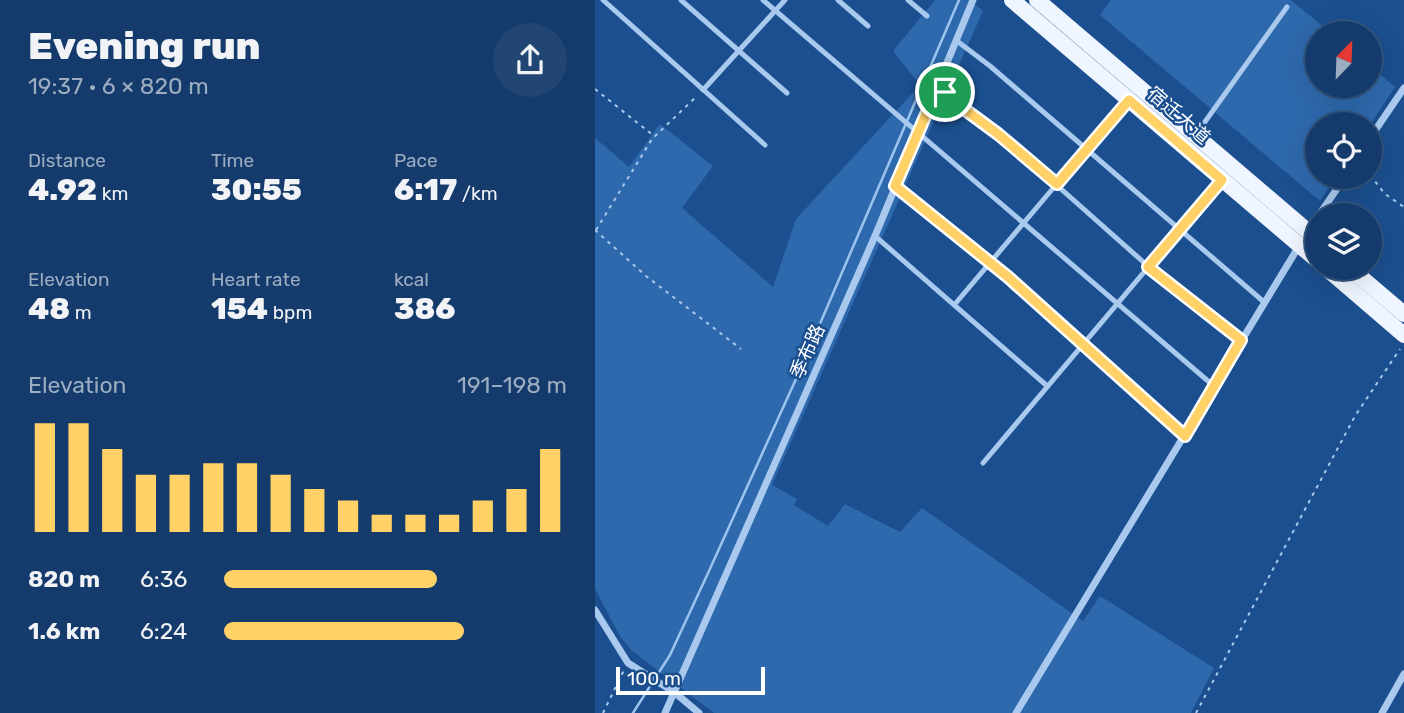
<!DOCTYPE html>
<html lang="en">
<head>
<meta charset="utf-8">
<style>
  body { margin:0; font-family:Rubik,"Noto Sans SC",sans-serif; background:#214673; color:#f1f3f6; height:100vh; display:flex; flex-direction:column; font-size:26px; white-space:nowrap }
  * { box-sizing:border-box; margin:0 }
  p { font-size:23px; color:#9dadc1 }
  .icon { flex:none; width:38px; height:38px; fill:none; stroke:currentColor; stroke-width:2; stroke-linecap:round; stroke-linejoin:round }
  .map { position:relative; flex:1; overflow:hidden }
  .sheet { display:flex; flex-direction:column; background:#143b6b; width:595px }
  .sheet>* { flex:none }
  .needle { width:46px; rotate:23deg }
  .tools { position:absolute; left:710px; top:21px; display:grid; gap:14px }
  .tools a { display:grid; place-items:center; width:77px; height:77px; border-radius:50%; background:#143b6b; box-shadow:0 7px 28px #0002,0 0 0 2px #33557e; font-size:35px }
  .scale { position:absolute; left:21px; bottom:18px; width:149px; box-sizing:border-box; padding-left:7px; border:4px solid #fff; border-top:0; font-size:19px; line-height:24px; white-space:nowrap; color:#fff; -webkit-text-stroke:5px #1b4f8f; paint-order:stroke }
  .pin { position:absolute; display:grid; place-items:center; width:60px; height:60px; color:#fff; margin:-30px; border:4px solid #fff; border-radius:50%; box-shadow:0 2px 7px #0007 }
  .round { display:grid; place-items:center; flex:none; width:74px; height:74px; border-radius:37px; background:#214673 }
  .overview { display:flex; align-items:center; justify-content:space-between; height:119px; padding:0 28px }
  h1 { font-size:38px; font-weight:800; line-height:52px }
  .metrics { display:grid; grid-template-columns:repeat(3,1fr); gap:10px; height:119px; padding:7px 28px }
  .metrics div { display:grid; align-content:center }
  .metrics b { font-size:30px; font-weight:800 }
  .metrics small { font-size:19px; font-weight:400 }
  .metrics p { font-size:19px }
  .chart { height:196px; padding:14px 28px }
  .chart p { display:flex; justify-content:space-between }
  .chart svg { width:100%; height:126px; margin-top:7px; stroke:#ffd166; stroke-width:6 }
  ul { padding:0 28px; list-style:none; font-size:23px }
  li { display:grid; grid-template-columns:112px 84px 1fr; align-items:center; height:52px }
  li i { height:18px; border-radius:9px; background:#ffd166 }
  main { display:flex; flex:1; min-height:0 }
  .map>svg:first-child { display:block }
  .green { fill:#2e69ad }
  .lines { fill:none; stroke-linecap:round; stroke-linejoin:round }
  .stream { stroke:#9cc4f0; stroke-width:2.5 }
  .path { stroke:#a9c9ee; stroke-width:2; stroke-dasharray:3.5 5; stroke-linecap:butt }
  .lane { stroke:#a9c9ee; stroke-width:5 }
  .street { stroke:#a9c9ee; stroke-width:7 }
  .primary { stroke:#f0f6ff; stroke-width:16 }
  .route-casing { stroke:#fff; stroke-width:14 }
  .route { stroke:#ffd166; stroke-width:9 }
  .labels { text-anchor:middle; stroke-width:5; stroke-linejoin:round; paint-order:stroke }
  .street-label { font-size:19px; fill:#fff; stroke:#1b4f8f }
</style>
</head>
<body>
<main>
<section class="sheet">
<div class="overview"><div><h1>Evening run</h1><p>19:37 · 6 × 820 m</p></div><a class="round"><svg class="icon" aria-label="share" viewBox="0 0 24 24"><path d="M12 15V3M7 8l5-5 5 5M5 13v7h14v-7"/></svg></a></div>
<div class="metrics">
<div><p>Distance</p><b>4.92<small> km</small></b></div>
<div><p>Time</p><b>30:55</b></div>
<div><p>Pace</p><b>6:17<small> /km</small></b></div>
</div>
<div class="metrics">
<div><p>Elevation</p><b>48<small> m</small></b></div>
<div><p>Heart rate</p><b>154<small> bpm</small></b></div>
<div><p>kcal</p><b>386</b></div>
</div>
<div class="chart"><p><span>Elevation</span>191–198 m</p>
<svg viewBox="0 0 160 44" preserveAspectRatio="none"><path d="M5 44V6M15 44V6M25 44V15M35 44V24M45 44V24M55 44V20M65 44V20M75 44V24M85 44V29M95 44V33M105 44V38M115 44V38M125 44V38M135 44V33M145 44V29M155 44V15"/></svg>
</div>
<ul>
<li><b>820 m</b>6:36<i style="width:62%"></i></li>
<li><b>1.6 km</b>6:24<i style="width:70%"></i></li>
</ul>
</section>
<div class="map">
<svg width="809" height="713" viewBox="0 0 809 713">
  <rect width="100%" height="100%" fill="#1b4f8f"/>
  <g class="green">
    <path d="M 340,0 L 375,0 L 388,11 L 177,485 L 202,499 L 199,505 L 233,526 L 250,504 L 305,532 L 327,508 L 488,621 L 505,596 L 619,668 L 596,713 L 119,713 L 36,650 L 25,636 L 0,589 L 0,138 L 34,167 L 65,124 L 118,166 L 87,208 L 178,287 L 201,219 L 325,85 L 298,51 Z"/>
    <path d="M 516,0 L 696,0 L 736,33 L 723,33 L 723,86 L 775,86 L 775,66 L 800,87 L 775,125 L 723,124 L 723,177 L 741,177 L 725,201 L 505,15 Z"/>
  </g>
  <g class="lines">
    <path class="stream" d="M 38,713 L 75,655 L 114,571 L 206,368 L 364,0"/>
    <g class="path">
      <path d="M 0,89 L 59,136"/>
      <path d="M 775,175 L 790,194 L 809,207"/>
      <path d="M 0,230 L 51,276 L 146,349"/>
      <path d="M 1,230 L 57,139 L 102,96"/>
      <path d="M 8,713 L 29,670"/>
      <path d="M 601,713 L 760,416 L 805,349"/>
    </g>
    <g class="lane">
      <path d="M 8,0 L 170,145"/>
      <path d="M 86,0 L 192,93"/>
      <path d="M 168,0 L 620,387"/>
      <path d="M 243,0 L 273,26"/>
      <path d="M 313,0 L 332,16"/>
      <path d="M 362,41 L 395,66 L 669,302"/>
      <path d="M 342,89 L 403,133 L 590,299 L 646,340"/>
      <path d="M 108,90 L 190,0"/>
      <path d="M 602,133 L 692,7"/>
      <path d="M 300,186 L 413,277 L 590,436"/>
      <path d="M 280,236 L 451,385"/>
      <path d="M 360,304 L 532,101"/>
      <path d="M 388,463 L 625,182"/>
    </g>
    <g class="street">
      <path d="M 775,138 L 809,88"/>
      <path d="M 724,215 L 750,177"/>
      <path d="M 0,610 L 33,663 L 79,692 L 104,713"/>
      <path d="M 70,713 L 280,236 L 378,0"/>
      <path d="M 421,713 L 704,246"/>
      <path d="M 787,713 L 809,674"/>
    </g>
    <g class="primary">
      <path d="M 417,0 L 723,261"/>
      <path d="M 442,0 L 723,240"/>
      <path d="M 731,268 L 809,335"/>
      <path d="M 755,268 L 809,314"/>
    </g>
  </g>
  <g class="lines">
    <defs>
      <path id="route" d="M 342,89 L 403,134 L 462,184 L 534,100 L 627,180 L 553,267 L 646,340 L 590,436 L 413,277 L 300,186 Z"/>
    </defs>
    <use href="#route" class="route-casing"/>
    <use href="#route" class="route"/>
  </g>
  <g class="labels">
    <g class="street-label">
      <text transform="translate(584 115) rotate(41)" y="7">宿迁大道</text>
      <text transform="translate(212 351) rotate(-66)" y="7">季布路</text>
    </g>
  </g>
</svg>
<div class="tools">
<a><svg class="needle" viewBox="-14 -14 28 28"><path d="M0-13l5 13h-10z" fill="#e53935"/><path d="M0 13l5-13h-10z" fill="#9dadc1"/></svg></a>
<a><svg class="icon" aria-label="locate" viewBox="0 0 24 24"><circle cx="12" cy="12" r="6"/><path d="M12 2v4M12 18v4M2 12h4M18 12h4"/></svg></a>
<a><svg class="icon" aria-label="layers" viewBox="0 0 24 24"><path d="M12 4l9 5-9 5-9-5zM3 14l9 5 9-5"/></svg></a>
</div>
<div class="scale">100 m</div>
<div class="pin" style="left:350px;top:92px;background:#1e9e55"><svg class="icon" aria-label="arrive" viewBox="0 0 24 24"><path d="M6 21V4h12l-3 4 3 4H6"/></svg></div>
</div>
</main>
</body>
</html>
